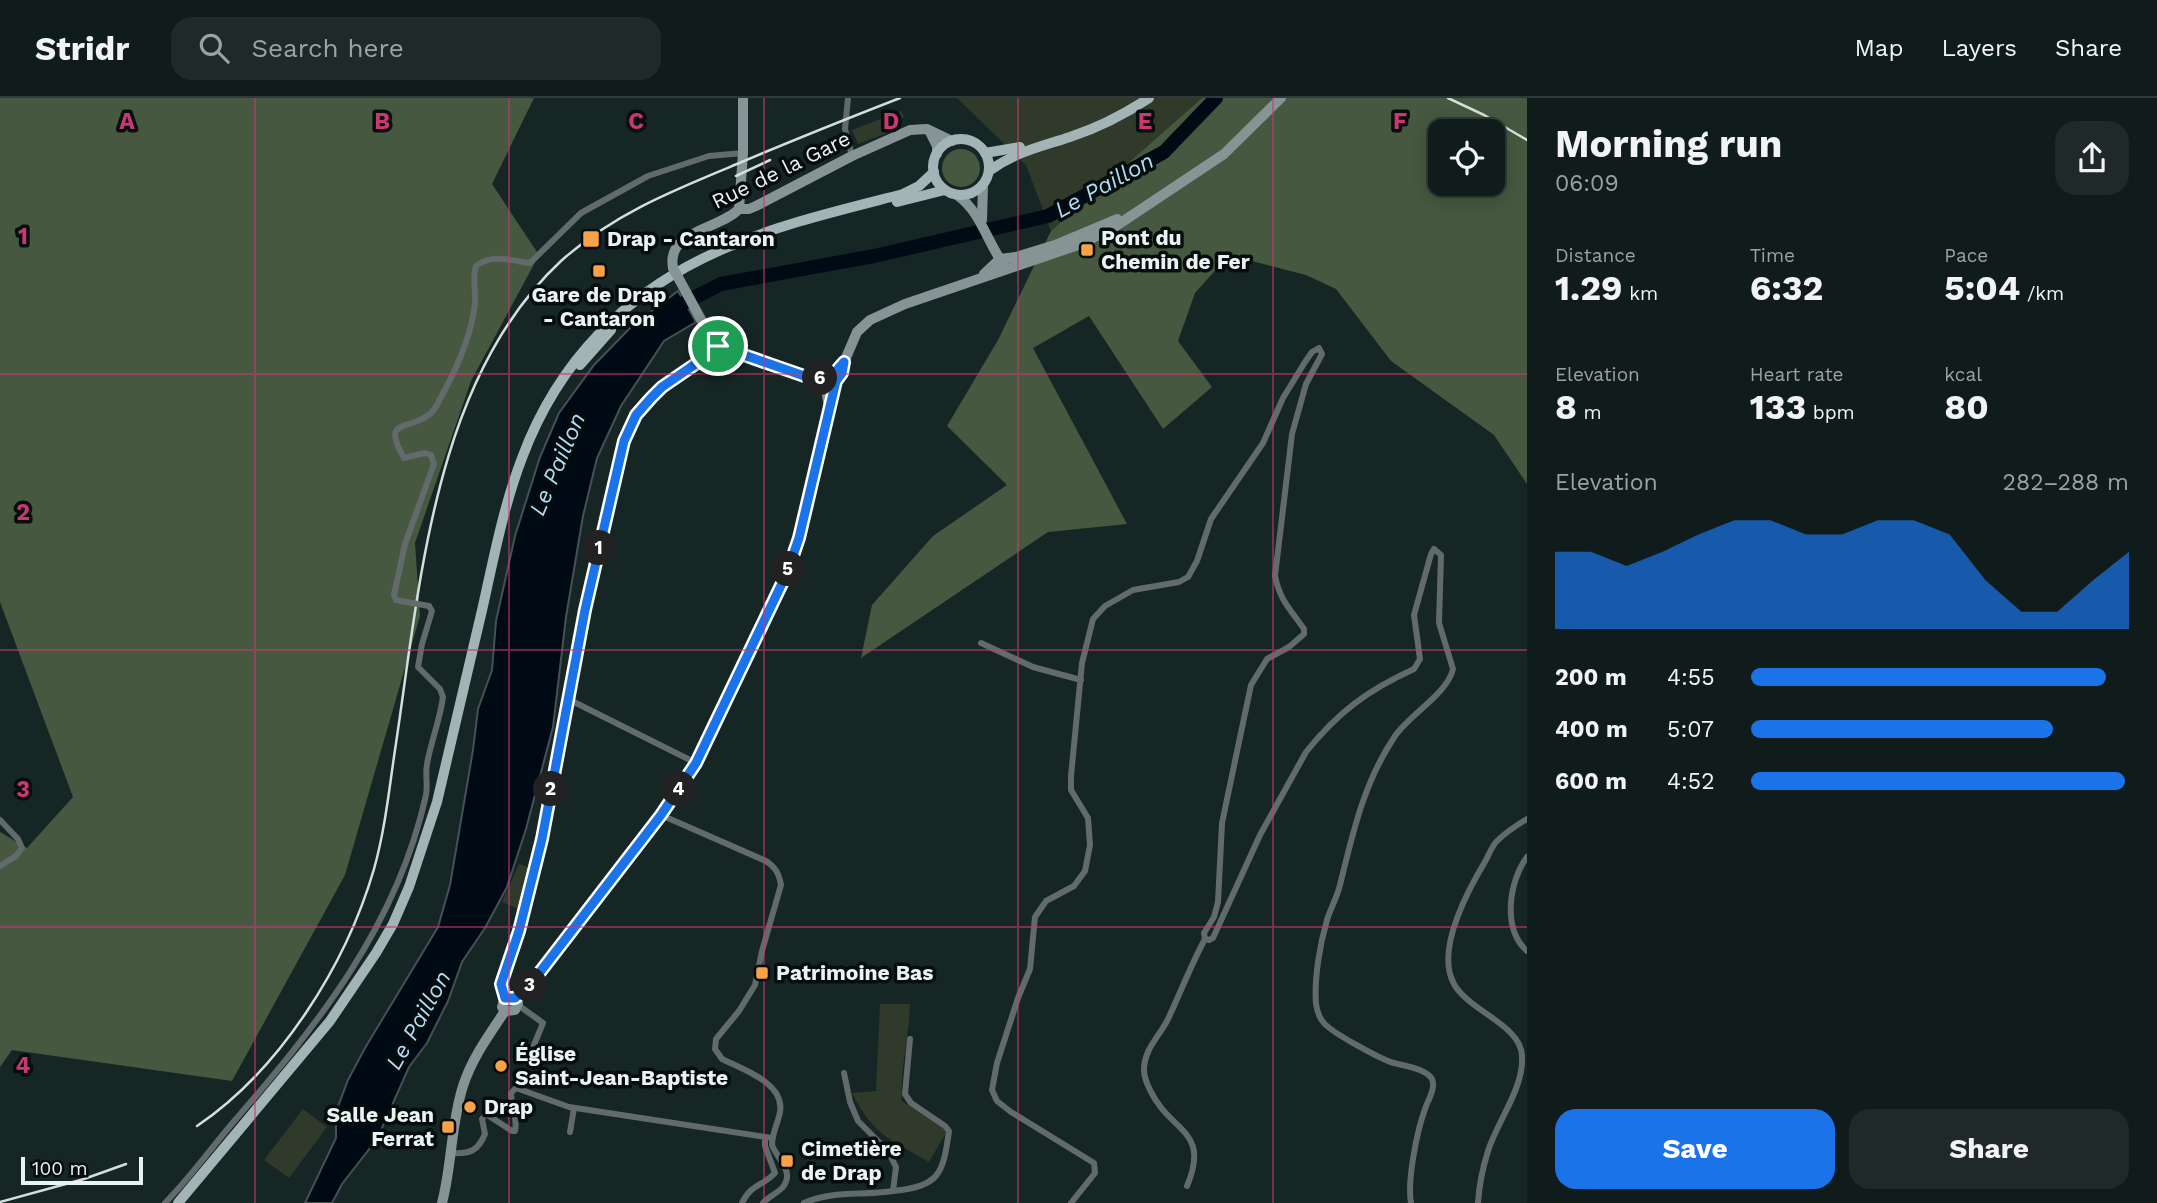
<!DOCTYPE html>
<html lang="en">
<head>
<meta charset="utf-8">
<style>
  body { margin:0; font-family:"Work Sans",sans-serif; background:#1e2928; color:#f1f3f6; height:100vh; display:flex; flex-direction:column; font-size:26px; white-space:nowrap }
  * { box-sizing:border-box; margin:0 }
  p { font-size:23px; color:#9ca1a3 }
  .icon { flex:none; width:38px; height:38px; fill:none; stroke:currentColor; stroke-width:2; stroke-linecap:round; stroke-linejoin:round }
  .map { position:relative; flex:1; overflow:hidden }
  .side { display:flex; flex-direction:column; background:#101c1b; width:630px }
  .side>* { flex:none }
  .fabs { position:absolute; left:1428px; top:21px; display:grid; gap:14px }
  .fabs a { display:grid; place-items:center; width:77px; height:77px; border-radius:14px; background:#101c1b; box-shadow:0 4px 18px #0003,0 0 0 2px #303a3a; font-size:35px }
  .scale { position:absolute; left:21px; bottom:18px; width:122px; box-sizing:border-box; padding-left:7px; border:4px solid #e9f4f2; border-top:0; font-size:19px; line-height:24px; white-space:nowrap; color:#e9f4f2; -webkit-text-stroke:5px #060d0c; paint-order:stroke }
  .pin { position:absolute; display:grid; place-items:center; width:60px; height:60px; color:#fff; margin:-30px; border:4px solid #fff; border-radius:50%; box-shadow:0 2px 7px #0007 }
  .km { position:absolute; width:35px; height:35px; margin:-18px; border-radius:50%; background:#222; color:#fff; font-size:19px; line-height:35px; text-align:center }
  .round { display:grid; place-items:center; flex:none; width:74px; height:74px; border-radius:21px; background:#1e2928 }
  .overview { display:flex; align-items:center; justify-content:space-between; height:119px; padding:0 28px }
  h1 { font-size:38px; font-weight:700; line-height:52px }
  .stats { display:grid; grid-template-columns:repeat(3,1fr); gap:10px; height:119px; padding:7px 28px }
  .stats div { display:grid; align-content:center }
  .stats b { font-size:35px; font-weight:700 }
  .stats small { font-size:19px; font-weight:400 }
  .stats p { font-size:19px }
  .chart { height:196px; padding:14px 28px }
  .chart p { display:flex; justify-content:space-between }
  .chart svg { width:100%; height:126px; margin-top:7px; fill:#1a73e8; opacity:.7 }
  .button { display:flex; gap:14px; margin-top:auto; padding:14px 28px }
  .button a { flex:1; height:80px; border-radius:21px; background:#1a73e8; color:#fff; font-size:28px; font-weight:700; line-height:80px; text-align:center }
  .button a+a { background:#1e2928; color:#f1f3f6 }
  ul { padding:0 28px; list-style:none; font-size:23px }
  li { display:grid; grid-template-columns:112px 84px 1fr; align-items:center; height:52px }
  li i { height:18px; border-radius:9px; background:#1a73e8 }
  header { display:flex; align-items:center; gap:42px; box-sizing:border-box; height:98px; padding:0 35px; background:#101c1b; border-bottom:2px solid #303a3a }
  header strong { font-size:33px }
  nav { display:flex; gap:38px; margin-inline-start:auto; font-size:24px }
  .search { width:490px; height:63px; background:#1e2928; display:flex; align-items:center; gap:18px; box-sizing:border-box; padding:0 24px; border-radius:21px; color:#9ca1a3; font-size:26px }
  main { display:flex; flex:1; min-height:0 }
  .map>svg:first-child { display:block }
  .green { fill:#2f3a2b }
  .forest { fill:#46583f; fill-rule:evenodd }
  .water { fill:#000a15; stroke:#465057; stroke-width:2 }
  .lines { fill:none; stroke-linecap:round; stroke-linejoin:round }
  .river { stroke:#000a15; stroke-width:14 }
  .street { stroke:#626a6c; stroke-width:6 }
  .secondary { stroke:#879496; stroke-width:10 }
  .primary { stroke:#a3b4b7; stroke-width:10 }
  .rail { stroke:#d4dfdd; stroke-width:2.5 }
  .street-bridge { stroke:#626a6c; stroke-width:6 }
  .secondary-bridge { stroke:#879496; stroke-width:10 }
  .route-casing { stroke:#fff; stroke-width:14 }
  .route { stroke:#1a73e8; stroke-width:9 }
  .grid { fill:none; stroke:#c83972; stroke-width:2; stroke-opacity:0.55 }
  .poi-dot { fill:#f7a148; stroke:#060d0c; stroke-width:2.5 }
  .labels { text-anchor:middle; stroke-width:7; stroke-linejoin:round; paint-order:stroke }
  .street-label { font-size:21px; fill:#e9f4f2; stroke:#060d0c }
  .poi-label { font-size:21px; font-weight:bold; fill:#e9f4f2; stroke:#060d0c; text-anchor:start }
  .water-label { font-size:23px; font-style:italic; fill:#afdcf7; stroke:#060d0c }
  .grid-label { font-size:23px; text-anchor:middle; font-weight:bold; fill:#c83972; stroke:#060d0c; stroke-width:7; stroke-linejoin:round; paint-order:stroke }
</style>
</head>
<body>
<header>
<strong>Stridr</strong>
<div class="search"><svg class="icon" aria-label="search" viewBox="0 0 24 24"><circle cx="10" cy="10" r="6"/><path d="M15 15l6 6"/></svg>Search here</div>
<nav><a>Map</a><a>Layers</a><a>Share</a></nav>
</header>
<main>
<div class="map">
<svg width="1527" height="1105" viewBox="0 0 1527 1105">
  <rect width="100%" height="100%" fill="#152624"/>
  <g class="green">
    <path d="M 957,0 L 1202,0 L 1051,133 L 1026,67 Z"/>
    <path d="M 901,13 L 904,18 L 895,32 L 858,46 L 852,32 Z"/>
    <path d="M 519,766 L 531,770 L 521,812 L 502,804 Z"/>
    <path d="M 880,906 L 910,906 C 909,939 900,971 902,1003 L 947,1033 L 929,1064 C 890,1041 874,1038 852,995 L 876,993 Z"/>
    <path d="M 303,1011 L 327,1029 L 289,1080 L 264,1062 Z"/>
  </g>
  <g class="forest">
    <path d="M 0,0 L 534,0 L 492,86 L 539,157 L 471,283 L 415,445 L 420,518 L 345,777 L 232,983 L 12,952 L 0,969 L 0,734 L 27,750 L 73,699 L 0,504 Z"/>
    <path d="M 1202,0 L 1527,0 L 1527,386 L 1494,337 L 1391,263 L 1336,191 L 1306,177 L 1229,157 L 1195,195 L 1178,243 L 1212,289 L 1163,331 L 1089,218 L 1033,250 L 1127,426 L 1048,434 L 861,560 L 872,507 L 933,438 L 1007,387 L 947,328 L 998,242 L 1051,133 ZM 1440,33 L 1493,33 L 1493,86 L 1440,86 Z"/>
    <circle cx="961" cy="70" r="19"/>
  </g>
  <path class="water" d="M 678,193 L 696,224 L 664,243 L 621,308 L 597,360 L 583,418 L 566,519 L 553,629 L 526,731 L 507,789 L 485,830 L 462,864 L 448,903 L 427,945 L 409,969 L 377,1041 L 342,1086 L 332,1105 L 305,1105 L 336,1040 L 336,1014 L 348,982 L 365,950 L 438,829 L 450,787 L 473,652 L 478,611 L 492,572 L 496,523 L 515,438 L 540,359 L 559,315 L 594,267 L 631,229 Z"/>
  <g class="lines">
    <path class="river" d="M 668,213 L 721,186 L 874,158 L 1048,118 L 1164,54 L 1216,0"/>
    <g class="street">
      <path d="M 848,0 L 845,31 L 852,58"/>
      <path d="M 401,503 L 396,502 L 394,497 L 405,446 L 434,366 L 431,357 L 425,355 L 404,360 C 382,321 405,333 427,318 C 434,314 437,308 440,301 C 456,272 472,238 475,205 C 476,193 472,180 476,168 C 493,155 511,163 530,165 L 581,115 L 648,78 L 709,58 L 743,55"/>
      <path d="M 981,545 L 1033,569 L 1081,582"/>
      <path d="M 568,601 L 696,665"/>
      <path d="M 661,717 L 766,763 C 775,769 779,775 781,787 L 762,853 L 755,887 L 739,913 L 716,941 L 715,951 L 722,961 C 742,971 785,985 780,1014 C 778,1025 772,1035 772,1047 C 777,1061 796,1074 782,1090 C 776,1096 768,1099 763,1105"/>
      <path d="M 0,722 L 18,741 L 22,750 L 16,758 L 0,768"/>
      <path d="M 1527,759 C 1509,783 1502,831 1527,853"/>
      <path d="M 505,900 L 501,886 L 519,833 L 542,741 L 585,512 L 624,343 L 636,317 L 651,300 L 662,289 L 713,254 L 718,248"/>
      <path d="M 518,907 L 543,925 L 527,964"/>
      <path d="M 570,1034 L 574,1010"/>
      <path d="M 452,1055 C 470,1056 478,1053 485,1036 L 482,1021 L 486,1016 L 512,1033 L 515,1033 C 518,1021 511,1007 511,995 L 516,990 L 569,1009 L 772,1040"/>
      <path d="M 1187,1088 C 1211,1031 1170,1035 1150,992 C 1147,986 1144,979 1144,972 C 1144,950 1161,937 1169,919 C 1181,893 1191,867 1205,841"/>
      <path d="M 893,1093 C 940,1088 943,1076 949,1033 L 945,1028 L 911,1005 L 905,996 L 910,941"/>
      <path d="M 165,1105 C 189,1081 209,1053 230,1028 C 316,929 397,829 426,697 C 428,687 425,677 427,666 C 431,643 440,622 443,599 L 440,591 L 418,569 L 422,546 L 432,513 L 429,508"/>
      <path d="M 742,1105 C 751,1086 763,1088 775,1075 L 765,1048 L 765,1039"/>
      <path d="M 804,1105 C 832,1092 863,1098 893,1093 L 896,1069 L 888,1053 L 858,1023 L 850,1004 L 844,975"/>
      <path d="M 1071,1105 L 1095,1075 L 1094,1065 L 1011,1014 L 997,1003 L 992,992 L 997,965 L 1018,900 L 1030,871 L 1035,819 L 1046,803 L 1074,788 L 1085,773 L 1090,747 L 1088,720 L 1071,692 L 1071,678 L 1082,565 L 1093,521 L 1105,508 L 1133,492 L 1179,484 L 1188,479 L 1197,463 L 1211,421 L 1263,345 L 1283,300 L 1305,264 L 1312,254 L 1319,250 L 1322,256 L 1306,286 L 1292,336 L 1275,478 C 1280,503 1291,512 1304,531 L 1304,536 L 1289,549 L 1267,561 L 1251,587 L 1222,725 L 1218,804 L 1214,819 L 1204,835 L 1205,841 L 1209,842 L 1213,840 L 1260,737 L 1306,654 C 1338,614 1368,592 1414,571 L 1420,561 L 1414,517 L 1431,456 L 1434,451 L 1441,457 L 1439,525 L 1453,571 C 1448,595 1409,617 1395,638 C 1364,684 1353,734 1340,787 C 1337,799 1331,810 1327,822 C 1320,846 1314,880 1316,906 C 1317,912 1320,921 1324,925 C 1332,935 1376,958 1388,963 C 1400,968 1425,969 1432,981 C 1436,990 1428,1002 1425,1011 C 1417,1033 1407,1082 1411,1105"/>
      <path d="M 1478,1105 C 1479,1088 1483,1069 1488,1053 C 1498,1022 1524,990 1522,958 C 1521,927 1469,913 1454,886 C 1435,852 1468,792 1486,762 C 1489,756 1492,748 1497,743 C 1505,735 1517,727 1527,721"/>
    </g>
    <g class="secondary">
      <path d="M 930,34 L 937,48 L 937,56"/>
      <path d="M 957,97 C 982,115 986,143 1004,167"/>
      <path d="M 739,111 L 743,55 L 743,0"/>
      <path d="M 982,122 L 983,87"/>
      <path d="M 673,170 C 666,132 719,132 739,111 L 749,111 L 756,108 L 852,58 L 910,32 L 927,31 L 952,43"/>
      <path d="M 984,176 L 1000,161 L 1016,159 L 1055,147 L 1117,121"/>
      <path d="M 711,240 L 718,248 L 724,251 L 810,280 L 826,291 L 829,310"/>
      <path d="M 515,900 L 549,863 L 653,728 L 696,665 L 787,475 L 799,440 L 836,283 L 857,234 L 870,222 L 905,206 L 1081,146 L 1116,128 L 1224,56 L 1281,0"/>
      <path d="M 505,913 L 502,909 L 504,902 L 510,898 L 515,900"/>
      <path d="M 505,913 L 515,912 L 518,905 L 515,900"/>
      <path d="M 442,1105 C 452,1067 451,1025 463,988 C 472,960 489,937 505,913"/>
    </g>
    <g class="primary">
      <circle cx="961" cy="69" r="28"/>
      <path d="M 985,55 L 1020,49"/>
      <path d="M 989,73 C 1015,54 1040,49 1070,39 C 1097,30 1125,16 1149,0"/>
      <path d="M 897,104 L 945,92"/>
      <path d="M 580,267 L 611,232"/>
      <path d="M 178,1105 L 330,923 L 376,855 L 393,826 L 409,789 L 437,704 C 453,638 468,573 483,508 C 494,458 504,407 522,360 C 558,263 627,193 721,152 C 779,126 841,112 903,96 L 919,88 L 934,74"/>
    </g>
    <g class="rail">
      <path d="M 1448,0 L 1484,17 L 1527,42"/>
      <path d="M 736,78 L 770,62"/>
      <path d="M 197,1028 C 280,972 346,867 374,771 C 385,732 389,692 395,652 C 420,488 433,282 561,163 C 613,116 674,92 737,66 C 791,43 846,21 900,0"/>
      <path d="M 0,1104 L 84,1081 L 126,1066"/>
    </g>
    <path class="street-bridge" d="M 401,503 L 429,508"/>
    <path class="secondary-bridge" d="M 673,170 L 711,240"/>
  </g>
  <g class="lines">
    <defs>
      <path id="route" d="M 718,248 L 810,280 L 830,280 L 844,264 L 842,275 L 836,283 L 799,440 L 787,475 L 696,665 L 661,717 L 530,887 L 515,900 L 505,900 L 501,886 L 519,833 L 542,741 L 585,512 L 624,343 L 636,317 L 651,300 L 662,289 L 713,254 Z"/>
    </defs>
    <use href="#route" class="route-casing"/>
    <use href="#route" class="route"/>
  </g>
  <path class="grid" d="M 255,0 L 255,1105M 509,0 L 509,1105M 764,0 L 764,1105M 1018,0 L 1018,1105M 1273,0 L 1273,1105M 0,276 L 1527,276M 0,552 L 1527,552M 0,829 L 1527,829"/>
  <g class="poi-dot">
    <rect x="582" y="132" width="18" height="18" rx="3.5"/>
    <rect x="1080" y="145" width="14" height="14" rx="3.5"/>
    <rect x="592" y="166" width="14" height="14" rx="3.5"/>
    <rect x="755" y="868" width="14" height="14" rx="3.5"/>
    <circle cx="501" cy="968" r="7"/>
    <circle cx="470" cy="1009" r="7"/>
    <rect x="441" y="1022" width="14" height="14" rx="3.5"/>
    <rect x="780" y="1056" width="14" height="14" rx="3.5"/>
  </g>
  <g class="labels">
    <g class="street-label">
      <text transform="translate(781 72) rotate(-26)" y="7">Rue de la Gare</text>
    </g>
    <g class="poi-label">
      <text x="1101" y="147">Pont du<tspan x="1101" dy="24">Chemin de Fer</tspan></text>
      <text x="607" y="148">Drap - Cantaron</text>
      <text x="599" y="204" text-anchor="middle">Gare de Drap<tspan x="599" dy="24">- Cantaron</tspan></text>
      <text x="776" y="882">Patrimoine Bas</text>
      <text x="515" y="963">Église<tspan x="515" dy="24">Saint-Jean-Baptiste</tspan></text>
      <text x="484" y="1016">Drap</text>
      <text x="434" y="1024" text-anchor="end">Salle Jean<tspan x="434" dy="24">Ferrat</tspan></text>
      <text x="801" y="1058">Cimetière<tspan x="801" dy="24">de Drap</tspan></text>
    </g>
    <g class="water-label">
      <text transform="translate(1104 87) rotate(-29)" y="8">Le Paillon</text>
      <text transform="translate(557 366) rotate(-67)" y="8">Le Paillon</text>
      <text transform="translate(418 922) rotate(-61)" y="8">Le Paillon</text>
    </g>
  </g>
  <g class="grid-label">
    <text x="127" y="31">A</text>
    <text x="382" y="31">B</text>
    <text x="636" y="31">C</text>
    <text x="891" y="31">D</text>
    <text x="1145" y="31">E</text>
    <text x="1400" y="31">F</text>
    <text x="23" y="146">1</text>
    <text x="23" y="422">2</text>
    <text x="23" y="699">3</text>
    <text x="23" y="975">4</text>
  </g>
</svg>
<div class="fabs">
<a><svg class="icon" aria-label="locate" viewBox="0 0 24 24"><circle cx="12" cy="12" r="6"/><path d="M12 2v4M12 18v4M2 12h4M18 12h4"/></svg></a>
</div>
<div class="scale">100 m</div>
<div class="pin" style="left:718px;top:248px;background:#1e9e55"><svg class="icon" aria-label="arrive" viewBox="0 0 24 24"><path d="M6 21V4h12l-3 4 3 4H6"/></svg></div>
<b class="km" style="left:599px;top:450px">1</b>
<b class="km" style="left:551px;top:691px">2</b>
<b class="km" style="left:530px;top:887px">3</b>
<b class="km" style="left:679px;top:691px">4</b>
<b class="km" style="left:788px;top:471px">5</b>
<b class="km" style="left:820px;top:280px">6</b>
</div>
<section class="side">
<div class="overview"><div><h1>Morning run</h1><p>06:09</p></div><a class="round"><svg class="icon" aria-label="share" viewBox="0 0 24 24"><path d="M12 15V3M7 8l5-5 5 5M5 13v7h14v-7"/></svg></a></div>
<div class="stats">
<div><p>Distance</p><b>1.29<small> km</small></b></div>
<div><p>Time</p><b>6:32</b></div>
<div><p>Pace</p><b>5:04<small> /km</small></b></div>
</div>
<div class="stats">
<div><p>Elevation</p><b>8<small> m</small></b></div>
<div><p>Heart rate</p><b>133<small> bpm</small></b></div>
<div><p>kcal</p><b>80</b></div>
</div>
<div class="chart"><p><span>Elevation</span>282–288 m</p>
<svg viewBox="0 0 160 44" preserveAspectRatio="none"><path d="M0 44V17L10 17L20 22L30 17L40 11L50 6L60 6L70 11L80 11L90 6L100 6L110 11L120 27L130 38L140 38L150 27L160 17V44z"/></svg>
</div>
<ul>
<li><b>200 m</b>4:55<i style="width:94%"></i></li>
<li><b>400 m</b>5:07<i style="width:80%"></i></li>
<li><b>600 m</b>4:52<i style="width:99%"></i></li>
</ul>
<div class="button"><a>Save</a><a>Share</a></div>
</section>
</main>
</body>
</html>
